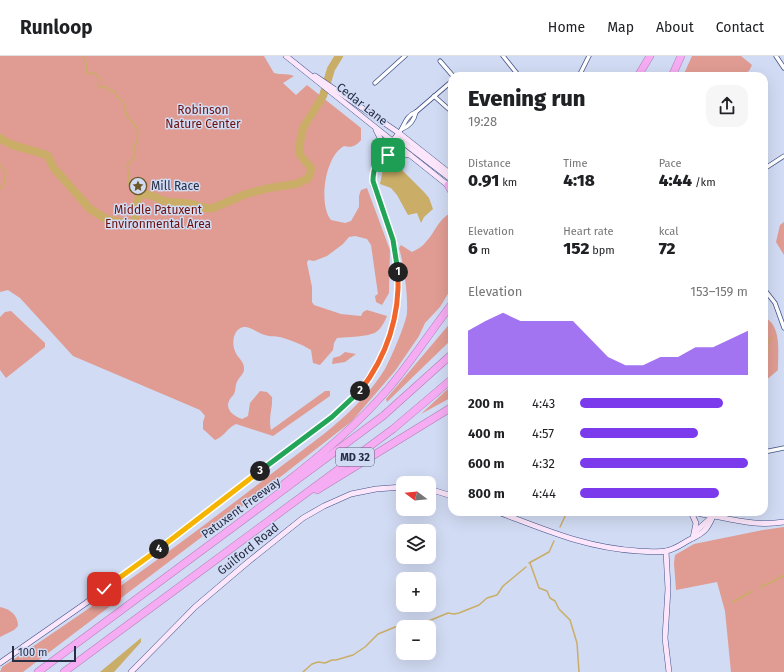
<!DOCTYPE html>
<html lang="en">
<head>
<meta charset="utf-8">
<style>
  body { margin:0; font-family:"Fira Sans",sans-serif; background:#f6f6f6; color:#202124; height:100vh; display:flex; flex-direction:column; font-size:15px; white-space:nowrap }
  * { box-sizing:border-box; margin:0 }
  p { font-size:13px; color:#757577 }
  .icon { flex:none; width:22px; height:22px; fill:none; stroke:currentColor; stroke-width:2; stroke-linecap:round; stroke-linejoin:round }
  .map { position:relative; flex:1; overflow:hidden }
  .sheet { position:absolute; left:448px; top:16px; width:320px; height:444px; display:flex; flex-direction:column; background:#fff; border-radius:12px; box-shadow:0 4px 16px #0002 }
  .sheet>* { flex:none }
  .needle { width:26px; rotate:286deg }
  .controls { position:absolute; left:396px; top:420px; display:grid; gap:8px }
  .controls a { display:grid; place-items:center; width:40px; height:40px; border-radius:8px; background:#fff; box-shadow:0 4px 16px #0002; font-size:20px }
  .scale { position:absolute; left:12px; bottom:10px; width:64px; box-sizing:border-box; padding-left:4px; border:2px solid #262e46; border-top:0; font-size:11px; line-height:14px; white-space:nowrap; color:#262e46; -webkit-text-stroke:3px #d1dbf3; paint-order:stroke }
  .pin { position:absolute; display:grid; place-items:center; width:34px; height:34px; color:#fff; margin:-17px; border-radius:8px; box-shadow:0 2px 6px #0006 }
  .km { position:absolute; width:20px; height:20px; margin:-10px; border-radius:50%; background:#222; color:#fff; font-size:11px; line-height:20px; text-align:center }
  .round { display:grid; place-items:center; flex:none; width:42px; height:42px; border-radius:12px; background:#f6f6f6 }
  .headline { display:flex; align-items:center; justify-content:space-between; height:68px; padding:0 20px }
  h1 { font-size:22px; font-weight:800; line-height:30px }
  .stats { display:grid; grid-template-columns:repeat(3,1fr); gap:6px; height:68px; padding:4px 20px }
  .stats div { display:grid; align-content:center }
  .stats b { font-size:17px; font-weight:800 }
  .stats small { font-size:11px; font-weight:400 }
  .stats p { font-size:11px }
  .chart { height:112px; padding:8px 20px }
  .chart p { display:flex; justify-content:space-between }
  .chart svg { width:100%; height:72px; margin-top:4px; fill:#7c3aed; opacity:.7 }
  ul { padding:0 20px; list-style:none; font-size:13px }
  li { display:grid; grid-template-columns:64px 48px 1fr; align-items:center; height:30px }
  li i { height:10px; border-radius:5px; background:#7c3aed }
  header { display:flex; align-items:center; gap:24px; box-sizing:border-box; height:56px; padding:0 20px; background:#fff; border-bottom:1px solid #e0e0e0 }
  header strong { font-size:19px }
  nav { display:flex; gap:22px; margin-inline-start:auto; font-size:14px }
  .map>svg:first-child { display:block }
  .green { fill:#e09c92 }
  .water { fill:#caad66 }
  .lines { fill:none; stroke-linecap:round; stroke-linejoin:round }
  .stream { stroke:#caad66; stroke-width:1.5 }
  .river { stroke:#caad66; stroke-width:8 }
  .street-casing { stroke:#415387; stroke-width:5 }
  .secondary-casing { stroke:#415387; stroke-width:6 }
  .highway-casing { stroke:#ad80b6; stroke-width:8 }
  .street { stroke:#fff; stroke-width:3.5 }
  .secondary { stroke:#fce6fb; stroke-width:5 }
  .highway { stroke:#f6acf2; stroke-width:7 }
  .split-1-casing { stroke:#fff; stroke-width:8 }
  .split-2-casing { stroke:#fff; stroke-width:8 }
  .split-3-casing { stroke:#fff; stroke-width:8 }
  .split-4-casing { stroke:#fff; stroke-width:8 }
  .split-5-casing { stroke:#fff; stroke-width:8 }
  .split-1 { stroke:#22a559; stroke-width:5 }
  .split-2 { stroke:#f0652b; stroke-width:5 }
  .split-3 { stroke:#22a559; stroke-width:5 }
  .split-4 { stroke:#f5b400; stroke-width:5 }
  .split-5 { stroke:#f5b400; stroke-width:5 }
  .labels { text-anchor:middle; stroke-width:3; stroke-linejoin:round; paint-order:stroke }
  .shield { fill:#d1dbf3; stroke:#59627a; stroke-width:1 }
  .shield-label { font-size:11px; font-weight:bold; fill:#262e46 }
  .street-label { font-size:12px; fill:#262e46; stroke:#d1dbf3 }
  .park-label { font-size:12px; fill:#6c100c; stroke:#d1dbf3 }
  .poi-label { font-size:12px; fill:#262e46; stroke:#d1dbf3; text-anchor:start }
</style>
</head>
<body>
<header>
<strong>Runloop</strong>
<nav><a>Home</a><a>Map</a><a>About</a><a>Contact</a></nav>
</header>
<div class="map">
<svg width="784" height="616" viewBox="0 0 784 616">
  <rect width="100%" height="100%" fill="#d1dbf3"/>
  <g class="green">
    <path d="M 0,0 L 264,0 L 274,17 C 281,19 286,17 294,20 L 283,27 L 296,39 L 307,29 L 361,72 L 361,84 C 356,90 352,92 344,90 C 325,100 318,148 331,164 L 345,167 L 351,165 L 359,151 L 359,140 L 361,134 L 367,132 L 390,194 L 389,237 L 382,249 L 376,246 L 375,240 L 378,238 L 371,189 L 367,183 L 355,180 L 349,181 L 343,188 L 327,200 L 314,205 L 308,204 L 307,207 L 312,231 L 312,246 L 314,249 L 341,258 L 361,260 L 363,256 L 367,254 L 387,260 C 385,265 381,273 376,276 C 368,281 347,281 337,282 L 334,287 L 333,294 L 320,309 L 313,307 L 311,294 C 301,288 291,284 280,281 C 275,280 270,281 265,279 C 257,277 247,267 239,273 C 233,277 232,288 235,295 C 237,302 245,305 244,314 C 243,319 240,320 238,324 C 235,328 236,334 234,338 C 233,340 231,341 230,343 C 224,353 233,360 242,363 L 248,360 L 250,347 L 260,335 L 267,336 L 272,341 C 273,353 268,360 271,374 L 325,335 L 330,335 L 330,340 L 273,380 L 236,368 C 227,372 224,381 215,384 L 203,373 L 203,366 L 205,360 L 200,354 L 73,300 L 20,242 L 8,234 L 0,236 Z"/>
    <path d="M 692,0 L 741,0 L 752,9 L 749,15 L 740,20 L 683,20 Z"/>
    <path d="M 451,157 L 452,231 L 440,251 L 425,267 L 419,280 L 395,315 L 352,365 L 252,443 L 23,616 L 0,616 L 2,611 C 94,551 183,486 270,419 C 311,387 357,358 385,313 C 390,304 407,266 407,256 C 408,239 404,209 399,192 L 401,189 L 412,196 C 417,193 422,191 425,187 C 435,177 438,163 451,157 Z"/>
    <path d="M 784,166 L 784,199 L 776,186 L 780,169 Z"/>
    <path d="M 11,255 L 45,287 L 45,291 L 6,322 L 0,314 L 0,261 L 5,256 Z"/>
    <path d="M 764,261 C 782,269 778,297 778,314 L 764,326 Z"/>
    <path d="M 452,265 L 452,283 L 387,346 L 386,343 Z"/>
    <path d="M 345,296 L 356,298 L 345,306 L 332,308 L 333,302 L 340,300 Z"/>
    <path d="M 452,329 L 452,341 L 421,358 Z"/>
    <path d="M 784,471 L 784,616 L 731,616 L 725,555 L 717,526 L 676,534 L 674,507 L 675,499 L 694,488 L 763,474 Z"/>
    <path d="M 0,551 C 10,553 18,559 18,570 L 14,574 L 0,581 Z"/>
  </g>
  <g class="water">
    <path d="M 389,108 L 399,111 L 424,136 L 429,142 L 433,153 L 424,161 L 421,167 L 417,157 L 408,159 L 397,139 L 391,132 L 380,128 L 383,113 Z"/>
    <path d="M 141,582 L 141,586 L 114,616 L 100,616 Z"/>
  </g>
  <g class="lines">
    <g class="stream">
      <path d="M 83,0 L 87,9 L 86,16 L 88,18 L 94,17 L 100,22 L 99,31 L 101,32 L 106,30 L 109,34 L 114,35 L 117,41 L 123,45 L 127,60 L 137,72 L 138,76 L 137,86 L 133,91 C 139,103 132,101 127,110 C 130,117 126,124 130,130 L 138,132 L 141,138"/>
      <path d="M 180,50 L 187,54"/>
      <path d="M 0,87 L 4,86"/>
      <path d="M 0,109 L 6,117 L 4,128 L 0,133"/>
      <path d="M 764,304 L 768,295 L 767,288 L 772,281"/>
      <path d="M 560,471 L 567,456"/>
      <path d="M 529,507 L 549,496 L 554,485"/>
      <path d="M 530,507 L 539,532 L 547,535 L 550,542 L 555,545 L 559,553 L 570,564 L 577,587 L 579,616"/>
      <path d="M 760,531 L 774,525 L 784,519"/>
      <path d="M 733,546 L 752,535"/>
      <path d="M 303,616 L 312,608 L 318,606 L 325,607 L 332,604 L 336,604 L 353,599 L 365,591 L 378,578 L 405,567 L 409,569 L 431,564 L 448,557 L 454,558 L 459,557 L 479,549 L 487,542 L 497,539 L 503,530 L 526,511"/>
    </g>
    <path class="river" d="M 0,82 C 11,92 34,93 48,100 L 53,111 L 90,153 L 106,163 L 128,168 L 133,167 C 139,157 133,149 141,138 C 151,137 156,142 164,145 C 172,147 178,146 186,147 C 195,148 204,154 213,152 L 246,138 L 269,132 L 296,128 L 307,123 L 310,119 L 311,112 L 300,99 L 299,92 L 303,72 L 323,40 L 331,13 L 339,0"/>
    <defs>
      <g id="street">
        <path d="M 503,0 L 519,20"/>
        <path d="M 776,0 L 784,12"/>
        <path d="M 440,5 L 453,20"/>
        <path d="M 579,20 L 589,0"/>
        <path d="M 375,27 L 405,0"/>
        <path d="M 434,40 L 452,56"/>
        <path d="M 402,73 C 410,70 414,65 416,56"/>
        <path d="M 399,77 C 405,69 405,60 416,56 L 452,25"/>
        <path d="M 764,113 L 784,100"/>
        <path d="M 764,233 L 775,247 L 784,272"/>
        <path d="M 764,396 L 784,392"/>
      </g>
      <g id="secondary">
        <path d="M 286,0 L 450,131"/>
        <path d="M 315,20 L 399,77 L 452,119"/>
        <path d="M 376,74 L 383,88 L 381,100"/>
        <path d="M 396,81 L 452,124"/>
        <path d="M 382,102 L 393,97 L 410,99"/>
        <path d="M 429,433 L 452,440"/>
        <path d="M 498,456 C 546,474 586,492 638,495 C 647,495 657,497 666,495 C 677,493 684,486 693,482 C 705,476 708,472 713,460"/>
        <path d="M 691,456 L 696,467 L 693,482"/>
        <path d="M 696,456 C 702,459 707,459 714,460 C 739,465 759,470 784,466"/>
        <path d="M 696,475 L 712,461"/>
        <path d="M 666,495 L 668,533 L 665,582 L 669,616"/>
        <path d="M 0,607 L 86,547 L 332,361 C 381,321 407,261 396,198 C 392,174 381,151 373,128 C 371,108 388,92 399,77"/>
        <path d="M 131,616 L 195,551 L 248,506 L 303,462 L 324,450 L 351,438 L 376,433 L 403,431"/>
      </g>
      <g id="highway">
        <path d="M 638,20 L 650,0"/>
        <path d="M 672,20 L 681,0"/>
        <path d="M 448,129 L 452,136"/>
        <path d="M 284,428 C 321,399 357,369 388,333 C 411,306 430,276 452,248"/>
        <path d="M 317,434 L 452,351"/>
        <path d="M 38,616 L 383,360 L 452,298"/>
        <path d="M 64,616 L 393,373 L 452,323"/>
      </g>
    </defs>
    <use href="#street" class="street-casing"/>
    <use href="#secondary" class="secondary-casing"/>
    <use href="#highway" class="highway-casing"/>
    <use href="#street" class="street"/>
    <use href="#secondary" class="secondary"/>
    <use href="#highway" class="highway"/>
  </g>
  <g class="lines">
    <defs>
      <path id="split-1" d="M 388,99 C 377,104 373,112 373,125 L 393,184 L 398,216"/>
      <path id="split-2" d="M 360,335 C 387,300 400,260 398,216"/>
      <path id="split-3" d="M 260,415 L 332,361 L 360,335"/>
      <path id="split-4" d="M 159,493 L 260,415"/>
      <path id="split-5" d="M 104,533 L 159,493"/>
    </defs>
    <use href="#split-1" class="split-1-casing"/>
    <use href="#split-2" class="split-2-casing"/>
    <use href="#split-3" class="split-3-casing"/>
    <use href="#split-4" class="split-4-casing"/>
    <use href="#split-5" class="split-5-casing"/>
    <use href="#split-1" class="split-1"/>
    <use href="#split-2" class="split-2"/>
    <use href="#split-3" class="split-3"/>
    <use href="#split-4" class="split-4"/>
    <use href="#split-5" class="split-5"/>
  </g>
  <defs>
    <symbol id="sight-ring" viewBox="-11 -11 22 22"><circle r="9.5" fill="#d1dbf3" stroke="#6c5928" stroke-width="1.5"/><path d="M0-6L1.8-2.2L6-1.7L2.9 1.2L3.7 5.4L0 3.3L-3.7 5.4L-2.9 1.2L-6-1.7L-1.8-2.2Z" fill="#6c5928"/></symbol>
  </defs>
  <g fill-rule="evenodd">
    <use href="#sight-ring" x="128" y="120" width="20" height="20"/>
  </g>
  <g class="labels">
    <rect class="shield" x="336" y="392" width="38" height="18" rx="3"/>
    <g class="shield-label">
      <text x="355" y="405">MD 32</text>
    </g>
    <g class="street-label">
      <text transform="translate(362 48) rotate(38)" y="4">Cedar Lane</text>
      <text transform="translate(241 452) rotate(-36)" y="4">Patuxent Freeway</text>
      <text transform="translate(248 493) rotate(-39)" y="4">Guilford Road</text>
    </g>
    <g class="park-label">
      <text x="203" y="58">Robinson<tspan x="203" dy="14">Nature Center</tspan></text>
      <text x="158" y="158">Middle Patuxent<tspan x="158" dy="14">Environmental Area</tspan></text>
    </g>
    <g class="poi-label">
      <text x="151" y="134">Mill Race</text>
    </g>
  </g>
</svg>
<div class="controls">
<a><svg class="needle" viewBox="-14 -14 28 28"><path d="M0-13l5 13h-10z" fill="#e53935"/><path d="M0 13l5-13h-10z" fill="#757577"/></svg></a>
<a><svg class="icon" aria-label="layers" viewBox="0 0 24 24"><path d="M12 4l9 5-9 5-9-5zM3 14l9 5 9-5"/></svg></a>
<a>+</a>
<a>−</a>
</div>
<div class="scale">100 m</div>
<div class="pin" style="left:388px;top:99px;background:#1e9e55"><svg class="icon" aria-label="arrive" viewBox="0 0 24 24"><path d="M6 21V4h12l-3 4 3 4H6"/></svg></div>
<div class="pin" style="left:104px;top:533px;background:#d93025"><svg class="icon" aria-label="check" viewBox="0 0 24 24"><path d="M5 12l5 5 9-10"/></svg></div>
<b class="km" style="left:398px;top:216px">1</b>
<b class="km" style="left:360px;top:335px">2</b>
<b class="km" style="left:260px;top:415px">3</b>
<b class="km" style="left:159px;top:493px">4</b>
<section class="sheet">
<div class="headline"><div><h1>Evening run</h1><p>19:28</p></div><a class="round"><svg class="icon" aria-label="share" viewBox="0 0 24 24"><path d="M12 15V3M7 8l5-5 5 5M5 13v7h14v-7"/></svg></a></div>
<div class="stats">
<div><p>Distance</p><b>0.91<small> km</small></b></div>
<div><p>Time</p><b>4:18</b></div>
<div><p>Pace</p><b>4:44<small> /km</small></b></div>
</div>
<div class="stats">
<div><p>Elevation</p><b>6<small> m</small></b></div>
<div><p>Heart rate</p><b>152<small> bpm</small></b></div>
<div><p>kcal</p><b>72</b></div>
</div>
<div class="chart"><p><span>Elevation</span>153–159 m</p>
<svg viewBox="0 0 160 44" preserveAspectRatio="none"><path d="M0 44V17L10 11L20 6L30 11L40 11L50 11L60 11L70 22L80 33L90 38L100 38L110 33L120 33L130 27L140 27L150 22L160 17V44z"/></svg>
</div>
<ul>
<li><b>200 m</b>4:43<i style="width:85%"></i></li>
<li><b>400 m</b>4:57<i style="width:70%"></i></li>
<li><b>600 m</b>4:32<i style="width:100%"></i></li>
<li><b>800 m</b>4:44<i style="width:83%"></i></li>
</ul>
</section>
</div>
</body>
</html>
